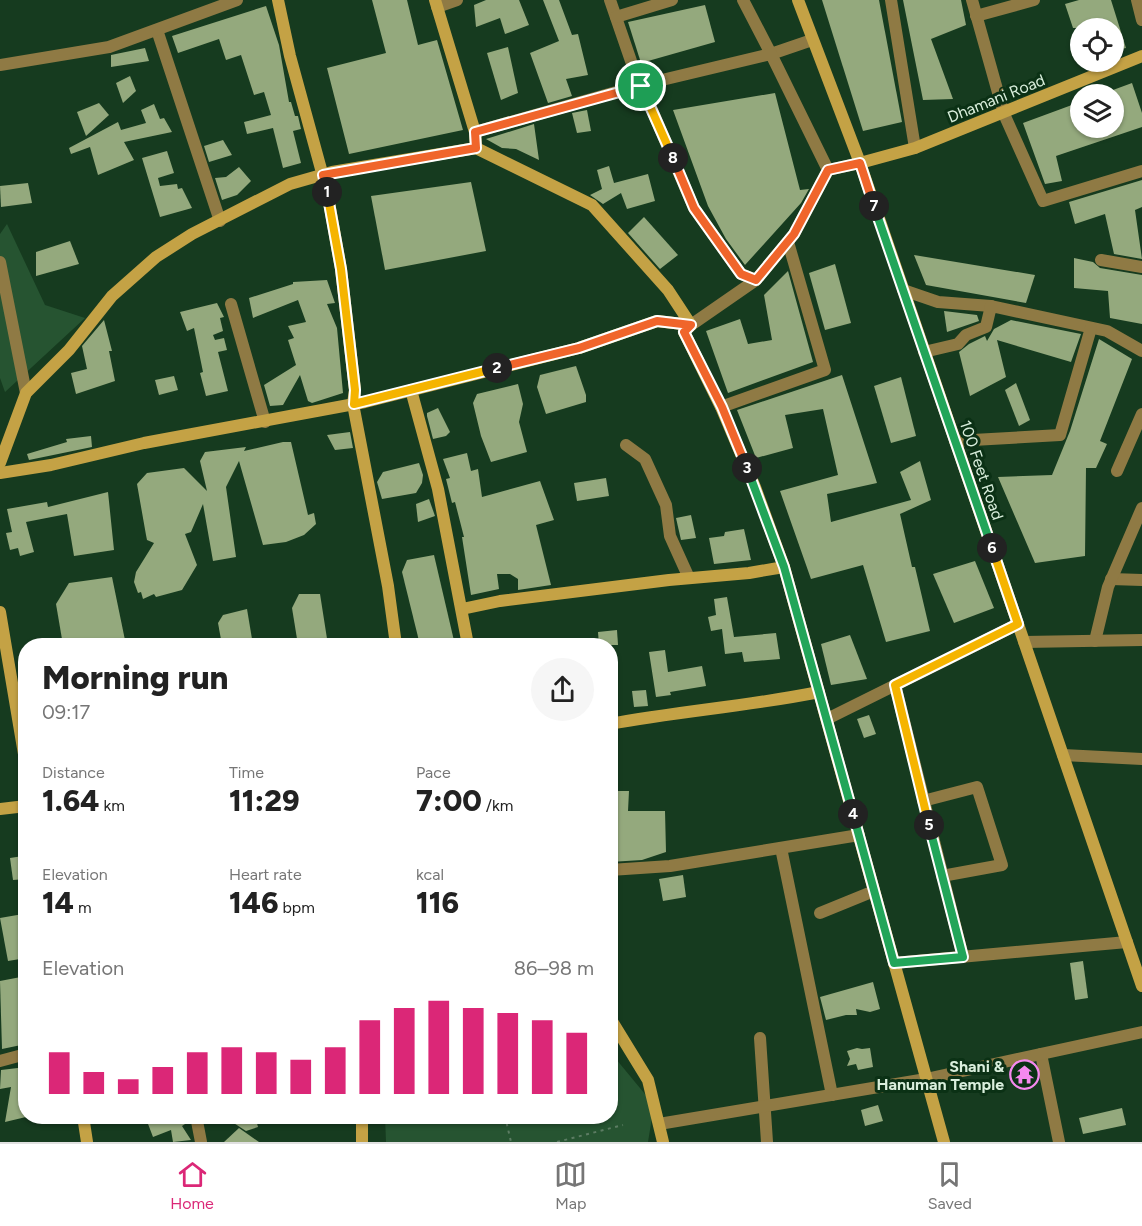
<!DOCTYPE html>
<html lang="en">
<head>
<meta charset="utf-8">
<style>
  body { margin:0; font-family:Figtree,sans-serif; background:#f6f6f6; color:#222; height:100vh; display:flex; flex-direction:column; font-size:22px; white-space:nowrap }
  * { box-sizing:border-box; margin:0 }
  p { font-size:20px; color:#767676 }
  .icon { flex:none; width:33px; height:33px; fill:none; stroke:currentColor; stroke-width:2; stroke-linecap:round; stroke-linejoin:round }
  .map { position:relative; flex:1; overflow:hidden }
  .drawer { position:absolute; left:18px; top:638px; width:600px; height:486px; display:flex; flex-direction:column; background:#fff; border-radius:24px; box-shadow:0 2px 4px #0004 }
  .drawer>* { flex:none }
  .buttons { position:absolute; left:1070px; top:18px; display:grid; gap:12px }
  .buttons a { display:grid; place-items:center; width:54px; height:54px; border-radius:50%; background:#fff; box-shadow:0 2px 4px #0004; font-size:30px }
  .pin { position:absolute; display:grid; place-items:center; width:51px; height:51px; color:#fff; margin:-26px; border:3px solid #fff; border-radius:50%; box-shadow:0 2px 6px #0007 }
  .km { position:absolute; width:30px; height:30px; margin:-15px; border-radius:50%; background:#222; color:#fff; font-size:16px; line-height:30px; text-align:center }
  .round { display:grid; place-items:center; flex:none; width:63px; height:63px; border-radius:32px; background:#f6f6f6 }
  .headline { display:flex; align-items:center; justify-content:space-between; height:102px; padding:0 24px }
  h1 { font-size:33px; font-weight:800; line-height:45px }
  .figures { display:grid; grid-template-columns:repeat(3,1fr); gap:9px; height:102px; padding:6px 24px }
  .figures div { display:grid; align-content:center }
  .figures b { font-size:30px; font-weight:800 }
  .figures small { font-size:16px; font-weight:400 }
  .figures p { font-size:16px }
  .chart { height:168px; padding:12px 24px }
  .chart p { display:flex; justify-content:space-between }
  .chart svg { width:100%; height:108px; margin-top:6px; stroke:#db2777; stroke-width:6 }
  .tab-bar { display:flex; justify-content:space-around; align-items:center; height:84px; border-top:2px solid #e0e0e0; background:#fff; font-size:16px; color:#767676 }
  .tab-bar a { display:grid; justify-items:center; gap:3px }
  .tab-bar .current { color:#db2777 }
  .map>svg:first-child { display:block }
  .green { fill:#265431 }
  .building { fill:#94a97d }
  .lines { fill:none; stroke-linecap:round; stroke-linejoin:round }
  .path { stroke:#5c7c63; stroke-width:2; stroke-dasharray:3 4.5; stroke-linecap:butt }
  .street { stroke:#8f7a44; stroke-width:12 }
  .secondary { stroke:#c4a245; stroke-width:12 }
  .split-1-casing { stroke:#fff; stroke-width:12 }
  .split-2-casing { stroke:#fff; stroke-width:12 }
  .split-3-casing { stroke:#fff; stroke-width:12 }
  .split-4-casing { stroke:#fff; stroke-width:12 }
  .split-5-casing { stroke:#fff; stroke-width:12 }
  .split-6-casing { stroke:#fff; stroke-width:12 }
  .split-7-casing { stroke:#fff; stroke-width:12 }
  .split-8-casing { stroke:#fff; stroke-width:12 }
  .split-9-casing { stroke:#fff; stroke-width:12 }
  .split-1 { stroke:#f0652b; stroke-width:8 }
  .split-2 { stroke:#f5b400; stroke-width:8 }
  .split-3 { stroke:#f0652b; stroke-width:8 }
  .split-4 { stroke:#22a559; stroke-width:8 }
  .split-5 { stroke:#22a559; stroke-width:8 }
  .split-6 { stroke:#f5b400; stroke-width:8 }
  .split-7 { stroke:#22a559; stroke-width:8 }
  .split-8 { stroke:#f0652b; stroke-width:8 }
  .split-9 { stroke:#f5b400; stroke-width:8 }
  .labels { text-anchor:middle; stroke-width:6; stroke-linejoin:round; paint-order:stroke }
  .street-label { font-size:16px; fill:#daefdd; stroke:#0b3115 }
  .poi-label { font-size:16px; font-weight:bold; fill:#daefdd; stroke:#0b3115; text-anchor:end }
</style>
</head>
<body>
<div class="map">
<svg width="1142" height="1142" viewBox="0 0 1142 1142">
  <rect width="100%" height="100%" fill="#163b1f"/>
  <g class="green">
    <path d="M 7,224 L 45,305 L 85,318 L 5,392 L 0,378 L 0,234 Z"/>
    <path d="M 611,1053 L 654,1105 L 648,1142 L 386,1142 L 385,1116 L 610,1116 Z"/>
  </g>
  <g class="building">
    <path d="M 372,0 L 407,0 L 418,45 L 437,40 L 463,130 L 349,154 L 327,68 L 386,53 Z"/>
    <path d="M 486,0 L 519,0 L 529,25 L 505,34 L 500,18 L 476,27 L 474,5 Z"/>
    <path d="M 543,0 L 559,0 L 572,35 L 578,34 L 588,75 L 566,79 L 572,96 L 548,103 L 530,53 L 559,41 Z"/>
    <path d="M 822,0 L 879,0 L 902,122 L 863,131 Z"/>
    <path d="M 903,0 L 961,0 L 966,25 L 931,39 L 953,99 L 923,100 Z"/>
    <path d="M 1079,0 L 1111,0 L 1126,48 L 1113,51 L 1113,28 L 1073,28 L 1065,4 Z"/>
    <path d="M 705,5 L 715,42 L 641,63 L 628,22 Z"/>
    <path d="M 266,6 L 279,45 L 289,102 L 291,102 L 295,116 L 298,116 L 301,129 L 293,131 L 301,163 L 283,168 L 273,128 L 247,134 L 244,122 L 271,115 L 264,92 L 254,95 L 241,55 L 226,60 L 219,39 L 178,53 L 172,36 Z"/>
    <path d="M 508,47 L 518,93 L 501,100 L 487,53 Z"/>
    <path d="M 145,48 L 149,61 L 111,67 L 111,55 Z"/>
    <path d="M 130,76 L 136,91 L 123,103 L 116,83 Z"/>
    <path d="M 1132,83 L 1142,113 L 1142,127 L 1056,156 L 1062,181 L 1045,184 L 1023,123 L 1080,102 L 1080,128 L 1113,128 L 1113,90 Z"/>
    <path d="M 775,93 L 800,190 L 809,189 L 801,203 L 745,265 L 726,239 L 708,206 L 673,110 Z"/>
    <path d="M 99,103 L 109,115 L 86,136 L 77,112 Z"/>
    <path d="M 154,104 L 160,119 L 164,118 L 172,132 L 124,142 L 134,160 L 98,175 L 90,147 L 71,154 L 69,148 L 118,122 L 121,130 L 146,123 L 141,110 Z"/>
    <path d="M 587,110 L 591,131 L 577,133 L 572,113 Z"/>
    <path d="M 534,124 L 539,160 L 516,149 L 502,148 L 486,139 Z"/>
    <path d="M 223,140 L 232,155 L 209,162 L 204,146 Z"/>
    <path d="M 167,151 L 174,173 L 158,178 L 160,186 L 177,184 L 178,189 L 182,188 L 192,208 L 160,217 L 142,158 Z"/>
    <path d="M 609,166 L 614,183 L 648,174 L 655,201 L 627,209 L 621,193 L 603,204 L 590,195 L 602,189 L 597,170 Z"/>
    <path d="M 239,167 L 251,181 L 237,195 L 222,200 L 215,178 L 226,177 Z"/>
    <path d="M 1142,180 L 1142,207 L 1135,210 L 1142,259 L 1114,254 L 1105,214 L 1075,224 L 1069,202 Z"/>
    <path d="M 471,182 L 486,251 L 385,270 L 371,196 Z"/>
    <path d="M 28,183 L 32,203 L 1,207 L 0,186 Z"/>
    <path d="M 644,217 L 678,255 L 660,269 L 628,233 Z"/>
    <path d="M 70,241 L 79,264 L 36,276 L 36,252 Z"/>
    <path d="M 914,255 L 1035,275 L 1026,303 L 926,285 Z"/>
    <path d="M 1074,258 L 1093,262 L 1100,268 L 1142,275 L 1142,324 L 1110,318 L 1108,291 L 1074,288 Z"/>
    <path d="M 835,264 L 851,323 L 825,330 L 809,273 Z"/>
    <path d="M 788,271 L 813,362 L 728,393 L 706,331 L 740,319 L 748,344 L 772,340 L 764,295 Z"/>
    <path d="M 327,280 L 335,303 L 327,304 L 337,328 L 343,393 L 312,403 L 308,401 L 300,375 L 283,405 L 270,406 L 264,385 L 296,365 L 288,340 L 294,338 L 288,326 L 306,322 L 298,300 L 253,318 L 249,298 L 293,284 L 293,282 Z"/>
    <path d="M 217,303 L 224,317 L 220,318 L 223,331 L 213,335 L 215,340 L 224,338 L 227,350 L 218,352 L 228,391 L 206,396 L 200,373 L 203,372 L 194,328 L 187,331 L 180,312 Z"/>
    <path d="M 944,311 L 977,315 L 979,321 L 947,332 Z"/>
    <path d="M 104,320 L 112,351 L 109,351 L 115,381 L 76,394 L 71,373 L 87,369 L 82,346 Z"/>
    <path d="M 1011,320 L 1081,334 L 1071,362 L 997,340 L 1006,377 L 970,396 L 959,352 L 969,344 L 985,336 L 987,341 L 994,329 Z"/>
    <path d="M 1099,339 L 1132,359 L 1100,441 L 1107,444 L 1096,468 L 1086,468 L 1085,556 L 1035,563 L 998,477 L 1052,475 L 1070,431 Z"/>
    <path d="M 576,366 L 586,395 L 586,402 L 546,414 L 537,387 L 540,375 Z"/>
    <path d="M 842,375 L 877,483 L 827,494 L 831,522 L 911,500 L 900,472 L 920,461 L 931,500 L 900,514 L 912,567 L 915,567 L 930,631 L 886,642 L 863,565 L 811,579 L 780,491 L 838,475 L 823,409 L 785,415 L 793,448 L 756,458 L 737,410 Z"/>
    <path d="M 174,376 L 178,390 L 159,395 L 155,380 Z"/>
    <path d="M 901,377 L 916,436 L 891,443 L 874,386 Z"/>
    <path d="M 1016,383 L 1030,420 L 1019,426 L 1005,390 Z"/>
    <path d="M 518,384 L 523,404 L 519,422 L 527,452 L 491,462 L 481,436 L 473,403 L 477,394 Z"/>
    <path d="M 438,408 L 450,432 L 446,436 L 433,439 L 427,416 L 427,413 Z"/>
    <path d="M 350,432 L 353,448 L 335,450 L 327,435 Z"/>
    <path d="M 91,436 L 92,447 L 29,460 L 27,454 L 67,442 L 66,439 Z"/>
    <path d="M 283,442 L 291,442 L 308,515 L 314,513 L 316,524 L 304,535 L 286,542 L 263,545 L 239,461 L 226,487 L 236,557 L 213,561 L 203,504 L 191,532 L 185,534 L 197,565 L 182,590 L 156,597 L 154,594 L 143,599 L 141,592 L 138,593 L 134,582 L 136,572 L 154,543 L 147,540 L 146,535 L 137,484 L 147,473 L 184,468 L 207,491 L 200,461 L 205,452 L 246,447 L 244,451 Z"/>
    <path d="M 467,453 L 471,471 L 478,469 L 482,497 L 540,481 L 554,520 L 536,525 L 551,585 L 518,590 L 518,579 L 510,574 L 497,574 L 499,589 L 471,595 L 462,537 L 464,537 L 455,502 L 452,503 L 446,479 L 450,478 L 443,459 Z"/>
    <path d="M 419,463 L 423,475 L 422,483 L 416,493 L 382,499 L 377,482 L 383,472 Z"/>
    <path d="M 606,478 L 609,496 L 577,501 L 574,483 Z"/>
    <path d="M 108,492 L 114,550 L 74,556 L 67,514 L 26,522 L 34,552 L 20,556 L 18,548 L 10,550 L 6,533 L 12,532 L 7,509 L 47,502 L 48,507 Z"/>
    <path d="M 429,499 L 435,516 L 418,522 L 416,504 Z"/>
    <path d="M 691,515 L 696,538 L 681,540 L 676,518 Z"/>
    <path d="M 744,529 L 751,560 L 714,564 L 709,538 L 724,536 L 725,532 Z"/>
    <path d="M 434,555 L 455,645 L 420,645 L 402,572 L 407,560 Z"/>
    <path d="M 975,561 L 994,608 L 954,623 L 933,574 Z"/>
    <path d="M 112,577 L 126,645 L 63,645 L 56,604 L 69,583 Z"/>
    <path d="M 299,594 L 320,594 L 328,645 L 298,645 L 292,608 Z"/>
    <path d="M 727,597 L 734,637 L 776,633 L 780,659 L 744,662 L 742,652 L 725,654 L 722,629 L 711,631 L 708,617 L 716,615 L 714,599 Z"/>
    <path d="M 247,609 L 253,645 L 222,645 L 218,623 L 223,615 Z"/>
    <path d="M 617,630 L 618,645 L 599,645 L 598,632 Z"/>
    <path d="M 850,635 L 867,679 L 831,685 L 821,644 Z"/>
    <path d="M 665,650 L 668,672 L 702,666 L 706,686 L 670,692 L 671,695 L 656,697 L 649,652 Z"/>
    <path d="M 646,690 L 648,706 L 634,707 L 632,691 Z"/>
    <path d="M 869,715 L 876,734 L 864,738 L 857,719 Z"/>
    <path d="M 610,791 L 629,791 L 628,811 L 665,811 L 666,852 L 642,860 L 610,862 Z"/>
    <path d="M 23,856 L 26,879 L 13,880 L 10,858 Z"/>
    <path d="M 683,875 L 686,897 L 663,901 L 659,879 Z"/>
    <path d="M 23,914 L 26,926 L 26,958 L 8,961 L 0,918 Z"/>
    <path d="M 1083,961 L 1088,998 L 1075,1000 L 1070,963 Z"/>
    <path d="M 26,976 L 26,1044 L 2,1049 L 0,981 Z"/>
    <path d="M 873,982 L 880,1009 L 870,1012 L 856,1009 L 857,1015 L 846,1015 L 826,1020 L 820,997 Z"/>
    <path d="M 857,1048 L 862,1049 L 870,1048 L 873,1067 L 858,1070 L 856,1064 L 847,1066 L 850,1059 L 847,1051 Z"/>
    <path d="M 26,1067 L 26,1117 L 5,1122 L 11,1087 L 0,1089 L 1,1070 Z"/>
    <path d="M 878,1105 L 883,1121 L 865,1126 L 861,1110 Z"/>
    <path d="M 1122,1108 L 1126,1125 L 1083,1134 L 1079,1118 Z"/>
    <path d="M 145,1116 L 182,1116 L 185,1124 L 182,1126 L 191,1140 L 173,1142 L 171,1130 L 153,1137 Z"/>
    <path d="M 223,1116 L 255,1116 L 258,1127 L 246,1131 Z"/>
    <path d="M 239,1128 L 259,1142 L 224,1142 Z"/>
  </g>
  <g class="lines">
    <g class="path">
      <path d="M 505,1116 L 511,1142"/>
      <path d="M 557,1142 L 623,1125"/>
    </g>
    <g class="street">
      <path d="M 610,0 L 631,61 L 694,208 L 741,274 L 756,280"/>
      <path d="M 743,0 L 771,54 L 812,40"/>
      <path d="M 891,0 L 915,148"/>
      <path d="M 972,0 L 1004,114 L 1043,201 L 1142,171"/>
      <path d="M 1137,0 L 1142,20"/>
      <path d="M 437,7 L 457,0"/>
      <path d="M 976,16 L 1034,0"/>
      <path d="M 616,17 L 672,0"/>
      <path d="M 157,30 L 220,221"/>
      <path d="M 0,65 L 109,47 L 237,0"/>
      <path d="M 475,132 L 641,85 L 771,54 L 828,170"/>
      <path d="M 828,170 L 860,163"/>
      <path d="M 1101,260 L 1142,267"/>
      <path d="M 0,262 L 26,393"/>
      <path d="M 903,290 L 938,302 L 991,306"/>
      <path d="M 231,304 L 265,422"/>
      <path d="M 691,325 L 756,280 L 794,234 L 828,170"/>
      <path d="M 924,352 L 958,344 L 966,335 L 986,327 L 991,306 L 1107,331 L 1142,351"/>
      <path d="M 721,407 L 825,370 L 788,242"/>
      <path d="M 955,441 L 1060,435 L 1091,328"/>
      <path d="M 626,445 L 645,459 L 666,505 L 670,536 L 689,578"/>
      <path d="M 1117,471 L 1142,414"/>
      <path d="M 1111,579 L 1142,580"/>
      <path d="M 1095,641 L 1108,587 L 1142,508"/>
      <path d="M 1024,642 L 1142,640"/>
      <path d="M 895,685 L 963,957"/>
      <path d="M 827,719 L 1018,624"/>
      <path d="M 1063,755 L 1142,759"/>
      <path d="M 923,801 L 977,787 L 1002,865 L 942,876"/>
      <path d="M 781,848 L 832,1095"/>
      <path d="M 610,870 L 670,866 L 859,835"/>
      <path d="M 820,913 L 874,891"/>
      <path d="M 894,963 L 1127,942"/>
      <path d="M 760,1038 L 767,1142"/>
      <path d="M 1041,1054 L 1059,1142"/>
      <path d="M 0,1061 L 26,1054"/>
      <path d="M 196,1116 L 201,1142"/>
      <path d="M 659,1124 L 926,1079 L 1142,1032"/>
    </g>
    <g class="secondary">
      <path d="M 278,0 L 290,56 L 327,191 L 341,269 L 355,390 L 353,404 L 388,586 L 396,645"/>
      <path d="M 435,0 L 475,132 L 476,148"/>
      <path d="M 798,0 L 860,163 L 1142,986"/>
      <path d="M 860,163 L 915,148 L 1142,56"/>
      <path d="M 411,390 L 438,489 L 468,645"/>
      <path d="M 0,463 L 26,393 L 69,350 L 112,296 L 156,257 L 192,234 L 290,184 L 332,172 L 476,148 L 592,205 L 668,290 L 691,325 L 684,332 L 721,407 L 755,487 L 784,567 L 944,1142"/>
      <path d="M 0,473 L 51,465 L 144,443 L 365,402 L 579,348 L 657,321 L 691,325"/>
      <path d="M 462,609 L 500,601 L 669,580 L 749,573 L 784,567"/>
      <path d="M 0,612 L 26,766"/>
      <path d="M 610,724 C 680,711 750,706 819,692"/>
      <path d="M 0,809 L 26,806"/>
      <path d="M 610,1018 L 648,1080 L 663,1142"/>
      <path d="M 83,1116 L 87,1142"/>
      <path d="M 362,1142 L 362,1116"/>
    </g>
  </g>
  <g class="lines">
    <defs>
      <path id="split-1" d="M 327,192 L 323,175 L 476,148 L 475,132 L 641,86"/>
      <path id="split-2" d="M 327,192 L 341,269 L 355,390 L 354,404 L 497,368"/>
      <path id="split-3" d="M 497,368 L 579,348 L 657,321 L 691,325 L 684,332 L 722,407 L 747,468"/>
      <path id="split-4" d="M 747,468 L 784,567 L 853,814"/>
      <path id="split-5" d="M 853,814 L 894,963 L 963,957 L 929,825"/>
      <path id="split-6" d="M 929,825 L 895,685 L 1018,624 L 992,548"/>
      <path id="split-7" d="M 874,206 L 992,548"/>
      <path id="split-8" d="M 673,158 L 694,208 L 741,274 L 756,280 L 794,234 L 828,170 L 860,163 L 874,206"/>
      <path id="split-9" d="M 641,86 L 673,158"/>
    </defs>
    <use href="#split-1" class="split-1-casing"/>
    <use href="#split-2" class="split-2-casing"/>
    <use href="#split-3" class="split-3-casing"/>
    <use href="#split-4" class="split-4-casing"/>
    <use href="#split-5" class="split-5-casing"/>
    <use href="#split-6" class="split-6-casing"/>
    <use href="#split-7" class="split-7-casing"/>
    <use href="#split-8" class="split-8-casing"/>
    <use href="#split-9" class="split-9-casing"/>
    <use href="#split-1" class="split-1"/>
    <use href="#split-2" class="split-2"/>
    <use href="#split-3" class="split-3"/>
    <use href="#split-4" class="split-4"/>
    <use href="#split-5" class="split-5"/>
    <use href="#split-6" class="split-6"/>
    <use href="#split-7" class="split-7"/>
    <use href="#split-8" class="split-8"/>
    <use href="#split-9" class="split-9"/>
  </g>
  <defs>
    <symbol id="temple-ring" viewBox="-11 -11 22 22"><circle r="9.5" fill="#0b3115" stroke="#f589ef" stroke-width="1.5"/><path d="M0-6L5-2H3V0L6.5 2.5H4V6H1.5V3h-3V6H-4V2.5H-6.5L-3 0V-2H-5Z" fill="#f589ef"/></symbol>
  </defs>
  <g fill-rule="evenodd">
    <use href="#temple-ring" x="1008" y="1058" width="33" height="33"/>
  </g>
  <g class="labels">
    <g class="street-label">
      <text transform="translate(996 98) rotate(-22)" y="6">Dhamani Road</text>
      <text transform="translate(982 470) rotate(71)" y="6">100 Feet Road</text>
    </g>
    <g class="poi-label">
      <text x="1004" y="1072">Shani &amp;<tspan x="1004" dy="18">Hanuman Temple</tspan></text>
    </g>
  </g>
</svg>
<div class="buttons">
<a><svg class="icon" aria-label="locate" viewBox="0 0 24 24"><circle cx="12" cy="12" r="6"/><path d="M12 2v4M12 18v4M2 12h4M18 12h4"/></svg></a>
<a><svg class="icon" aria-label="layers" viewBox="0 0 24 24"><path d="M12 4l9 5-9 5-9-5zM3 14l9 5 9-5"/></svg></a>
</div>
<div class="pin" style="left:641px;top:86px;background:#1e9e55"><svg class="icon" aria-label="arrive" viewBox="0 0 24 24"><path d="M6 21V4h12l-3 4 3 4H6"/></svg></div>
<b class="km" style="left:327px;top:192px">1</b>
<b class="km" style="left:497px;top:368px">2</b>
<b class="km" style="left:747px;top:468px">3</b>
<b class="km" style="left:853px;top:814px">4</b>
<b class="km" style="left:929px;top:825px">5</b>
<b class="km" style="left:992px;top:548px">6</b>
<b class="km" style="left:874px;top:206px">7</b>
<b class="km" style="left:673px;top:158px">8</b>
<section class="drawer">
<div class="headline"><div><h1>Morning run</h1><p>09:17</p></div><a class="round"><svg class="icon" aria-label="share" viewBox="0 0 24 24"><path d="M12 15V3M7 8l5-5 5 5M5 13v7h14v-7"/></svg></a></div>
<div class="figures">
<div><p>Distance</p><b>1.64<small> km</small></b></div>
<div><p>Time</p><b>11:29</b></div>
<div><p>Pace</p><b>7:00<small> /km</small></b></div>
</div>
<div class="figures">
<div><p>Elevation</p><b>14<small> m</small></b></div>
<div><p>Heart rate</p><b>146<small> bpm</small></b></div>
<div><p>kcal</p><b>116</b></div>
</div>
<div class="chart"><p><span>Elevation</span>86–98 m</p>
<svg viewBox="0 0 160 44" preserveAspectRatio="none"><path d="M5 44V27M15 44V35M25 44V38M35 44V33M45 44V27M55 44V25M65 44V27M75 44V30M85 44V25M95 44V14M105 44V9M115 44V6M125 44V9M135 44V11M145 44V14M155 44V19"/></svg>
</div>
</section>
</div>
<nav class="tab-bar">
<a class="current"><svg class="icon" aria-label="home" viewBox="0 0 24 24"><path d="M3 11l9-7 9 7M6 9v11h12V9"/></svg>Home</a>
<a><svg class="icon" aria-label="map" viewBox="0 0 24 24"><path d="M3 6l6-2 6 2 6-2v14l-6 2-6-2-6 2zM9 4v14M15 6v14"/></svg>Map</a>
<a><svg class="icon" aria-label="saved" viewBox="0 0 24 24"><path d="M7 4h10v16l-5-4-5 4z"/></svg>Saved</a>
</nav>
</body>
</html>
